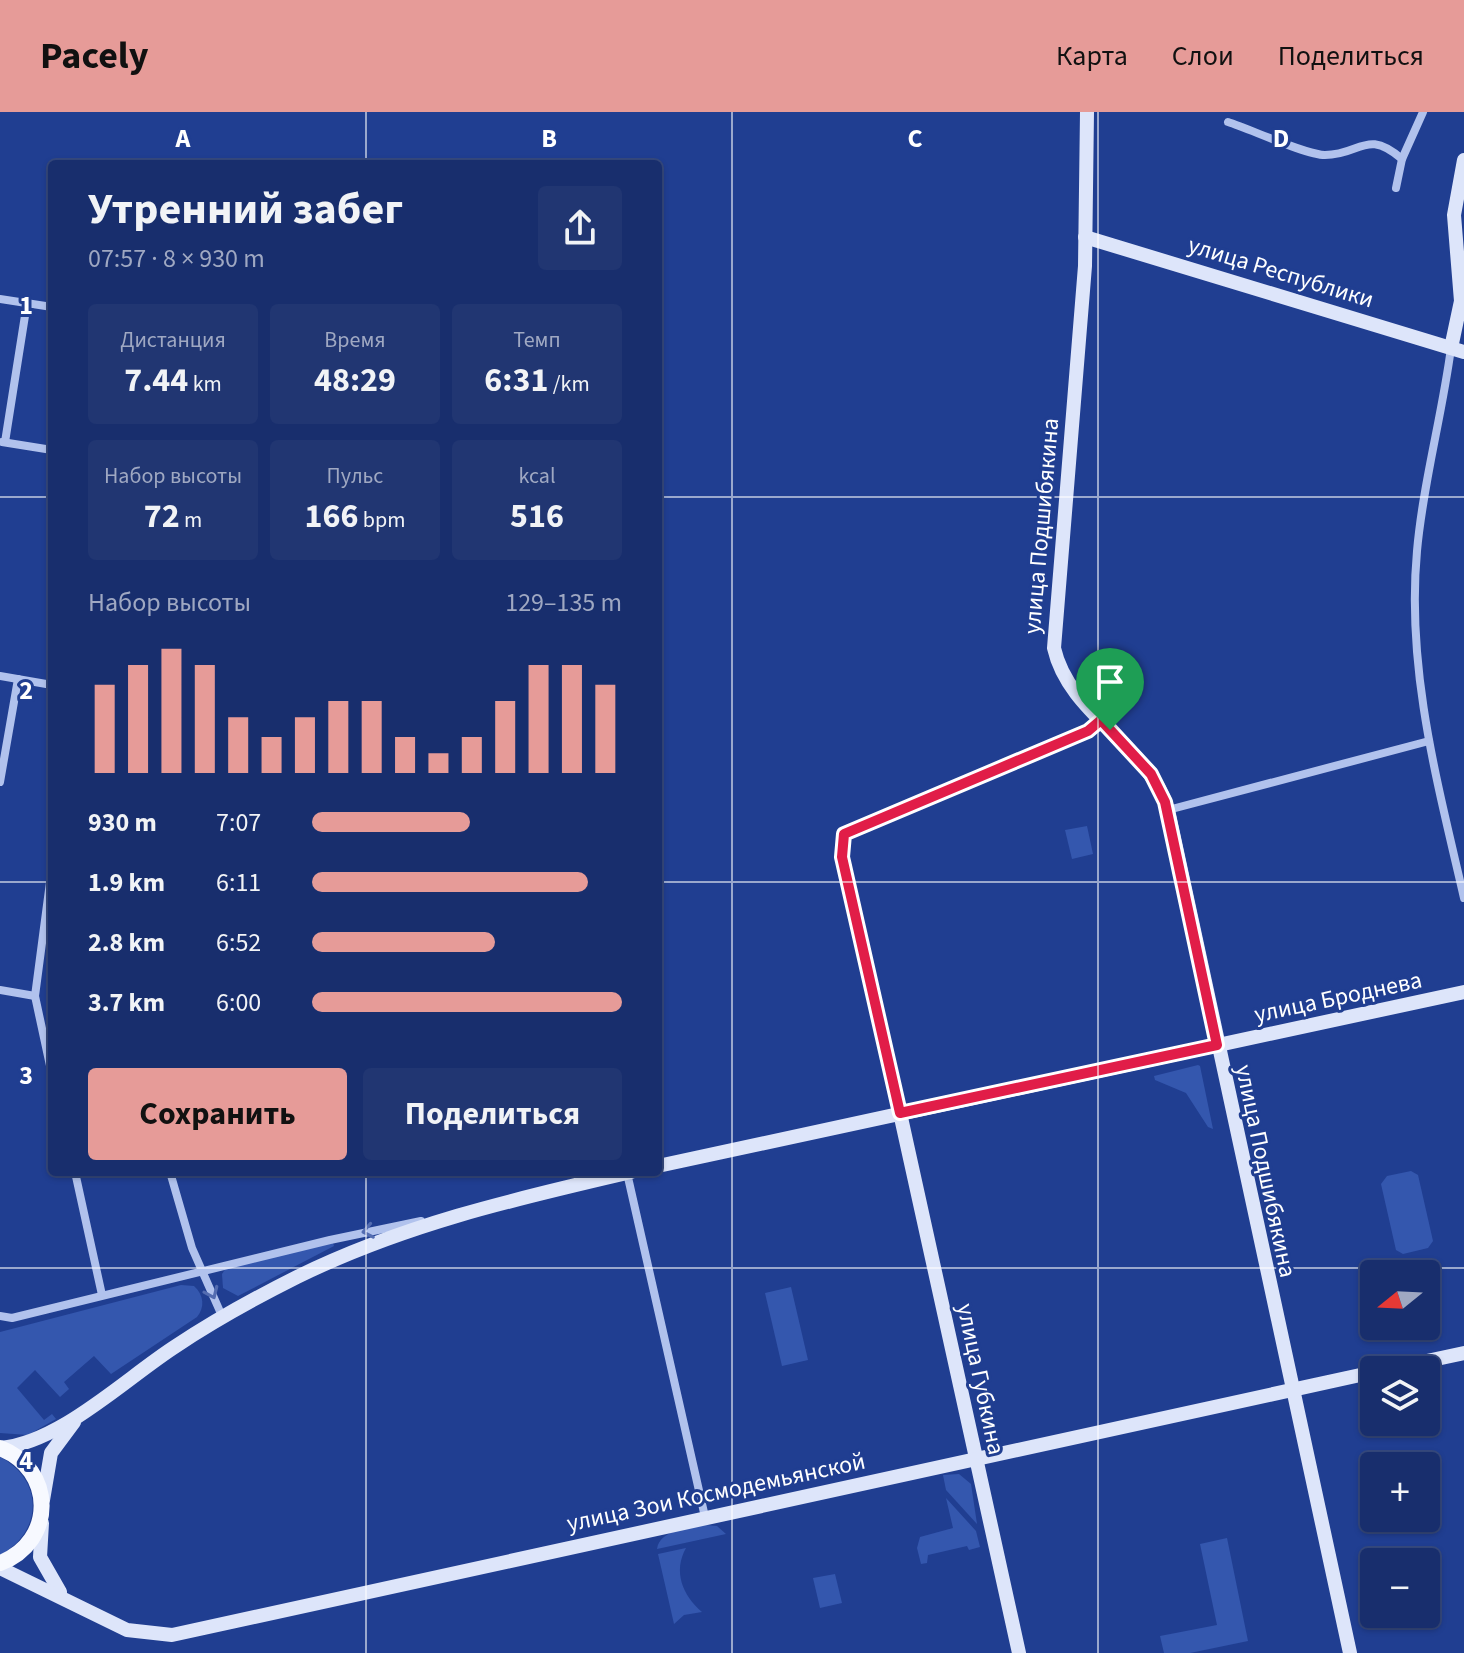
<!DOCTYPE html>
<html lang="ru">
<head>
<meta charset="utf-8">
<style>
  body { margin:0; font-family:"Source Sans 3",sans-serif; background:#213672; color:#f1f3f6; height:100vh; display:flex; flex-direction:column; font-size:30px; white-space:nowrap }
  * { box-sizing:border-box; margin:0 }
  p { font-size:26px; color:#9fa8c2 }
  .icon { flex:none; width:44px; height:44px; fill:none; stroke:currentColor; stroke-width:2; stroke-linecap:round; stroke-linejoin:round }
  .map { position:relative; flex:1; overflow:hidden }
  .side { position:absolute; left:48px; top:48px; width:614px; height:1016px; display:flex; flex-direction:column; background:#182e6d; border-radius:8px; box-shadow:0 2px 6px #0004,0 0 0 2px #364a80 }
  .side>* { flex:none }
  .needle { width:52px; rotate:252deg }
  .fabs { position:absolute; left:1360px; top:1148px; display:grid; gap:16px }
  .fabs a { display:grid; place-items:center; width:80px; height:80px; border-radius:8px; background:#182e6d; box-shadow:0 2px 6px #0004,0 0 0 2px #364a80; font-size:40px }
  .pin { position:absolute; display:grid; place-items:center; width:68px; height:68px; color:#fff; margin:-82px -34px; border-radius:50% 50% 50% 0; rotate:-45deg; box-shadow:0 0 8px #0007 }
  .pin .icon { rotate:45deg }
  .round { display:grid; place-items:center; flex:none; width:84px; height:84px; border-radius:8px; background:#213672 }
  .head { display:flex; align-items:center; justify-content:space-between; height:136px; padding:0 40px }
  h1 { font-size:44px; font-weight:700; line-height:60px }
  .stats { display:grid; grid-template-columns:repeat(3,1fr); gap:12px; height:136px; padding:8px 40px }
  .stats div { display:grid; align-content:center; border-radius:8px; background:#213672; text-align:center }
  .stats b { font-size:34px; font-weight:700 }
  .stats small { font-size:22px; font-weight:400 }
  .stats p { font-size:22px }
  .chart { height:224px; padding:16px 40px }
  .chart p { display:flex; justify-content:space-between }
  .chart svg { width:100%; height:144px; margin-top:8px; stroke:#e69b98; stroke-width:6 }
  .button { display:flex; gap:16px; margin-top:auto; padding:16px 40px }
  .button a { flex:1; height:92px; border-radius:8px; background:#e69b98; color:#111; font-size:32px; font-weight:700; line-height:92px; text-align:center }
  .button a+a { background:#213672; color:#f1f3f6 }
  ul { padding:0 40px; list-style:none; font-size:26px }
  li { display:grid; grid-template-columns:128px 96px 1fr; align-items:center; height:60px }
  li i { height:20px; border-radius:10px; background:#e69b98 }
  header { display:flex; align-items:center; gap:48px; box-sizing:border-box; height:112px; padding:0 40px; background:#e69b98; color:#111 }
  header strong { font-size:38px }
  nav { display:flex; gap:44px; margin-inline-start:auto; font-size:28px }
  .map>svg:first-child { display:block }
  .green { fill:#3457ae }
  .lines { fill:none; stroke-linecap:round; stroke-linejoin:round }
  .street { stroke:#b1c2ed; stroke-width:8 }
  .secondary { stroke:#dde5fa; stroke-width:14 }
  .primary { stroke:#f7f9ff; stroke-width:16 }
  .oneway { stroke:#536cb1 }
  .route-casing { stroke:#fff; stroke-width:16 }
  .route { stroke:#e11d48; stroke-width:10 }
  .grid { fill:none; stroke:#fff; stroke-width:2; stroke-opacity:0.55 }
  .labels { text-anchor:middle; stroke-width:6; stroke-linejoin:round; paint-order:stroke }
  .street-label { font-size:24px; fill:#fff; stroke:#203e91 }
  .grid-label { font-size:26px; text-anchor:middle; font-weight:bold; fill:#fff; stroke:#203e91; stroke-width:6; stroke-linejoin:round; paint-order:stroke }
</style>
</head>
<body>
<header>
<strong>Pacely</strong>
<nav><a>Карта</a><a>Слои</a><a>Поделиться</a></nav>
</header>
<div class="map">
<svg width="1464" height="1541" viewBox="0 0 1464 1541">
  <rect width="100%" height="100%" fill="#203e91"/>
  <g class="green">
    <path d="M 1087,714 L 1093,742 L 1072,747 L 1065,718 Z"/>
    <path d="M 1198,953 L 1200,954 L 1213,1017 L 1208,1015 L 1186,981 L 1155,968 L 1154,964 Z"/>
    <path d="M 1411,1059 L 1418,1063 L 1433,1129 L 1428,1136 L 1403,1142 L 1396,1138 L 1381,1072 L 1387,1064 Z"/>
    <path d="M 333,1131 L 334,1134 L 238,1184 L 223,1176 L 222,1162 L 226,1156 Z"/>
    <path d="M 181,1173 L 194,1174 C 204,1183 205,1195 197,1205 L 111,1262 L 94,1244 L 64,1270 L 69,1277 L 60,1285 L 35,1258 L 17,1276 L 44,1308 L 52,1302 L 56,1307 L 28,1323 L 0,1321 L 0,1220 Z"/>
    <path d="M 791,1175 L 808,1248 L 782,1254 L 765,1181 Z"/>
    <path d="M 0,1345 C 44,1368 43,1420 0,1443 Z"/>
    <path d="M 959,1362 L 971,1372 L 977,1412 L 946,1378 L 943,1363 Z"/>
    <path d="M 946,1386 L 976,1419 L 980,1435 L 969,1438 L 967,1434 L 928,1443 L 927,1451 L 921,1452 L 917,1436 L 920,1425 L 953,1416 Z"/>
    <path d="M 705,1413 L 717,1414 L 726,1422 L 657,1437 C 660,1417 688,1417 705,1413 Z"/>
    <path d="M 1227,1426 L 1248,1529 L 1190,1541 L 1164,1541 L 1160,1524 L 1217,1513 L 1200,1432 Z"/>
    <path d="M 686,1436 C 673,1459 682,1483 702,1500 L 684,1503 L 674,1512 L 658,1442 Z"/>
    <path d="M 835,1462 L 842,1491 L 820,1496 L 813,1466 Z"/>
  </g>
  <g class="lines">
    <g class="street">
      <path d="M 1228,10 C 1250,17 1306,43 1325,43 C 1361,43 1366,16 1402,47"/>
      <path d="M 1396,76 L 1402,47 L 1423,0"/>
      <path d="M 0,187 L 52,195"/>
      <path d="M 1451,236 C 1442,304 1423,371 1417,439 C 1406,557 1438,673 1464,786"/>
      <path d="M 2,330 L 52,338"/>
      <path d="M 5,330 L 27,191"/>
      <path d="M 0,564 L 52,573"/>
      <path d="M 0,670 L 18,567"/>
      <path d="M 1168,698 L 1429,629"/>
      <path d="M 52,755 L 35,884 L 52,963"/>
      <path d="M 0,878 L 35,884"/>
      <path d="M 900,1001 L 842,745 L 842,727 L 856,715 L 1088,619 L 1101,608"/>
      <path d="M 75,1060 L 102,1183"/>
      <path d="M 170,1060 L 192,1136 L 222,1204"/>
      <path d="M 627,1061 L 705,1405"/>
      <path d="M 0,1204 L 12,1206 L 330,1128 L 421,1109"/>
    </g>
    <g class="secondary">
      <path d="M 1087,0 L 1085,154 L 1054,536 C 1069,603 1148,632 1168,698 L 1350,1541"/>
      <path d="M 1085,125 L 1464,240"/>
      <path d="M 1451,236 L 1461,189 L 1454,103 L 1464,48"/>
      <path d="M 900,1001 L 1019,1541"/>
      <path d="M 658,1054 L 1464,880"/>
      <path d="M 1385,1258 L 1464,1241"/>
      <path d="M 0,1336 C 60,1331 126,1266 176,1234 C 215,1208 255,1186 297,1165 C 405,1112 515,1087 631,1060"/>
      <path d="M 43,1388 L 51,1341 L 74,1310"/>
      <path d="M 42,1411 L 40,1445 L 60,1480"/>
      <path d="M 0,1456 L 127,1518 L 172,1523 L 1374,1260"/>
    </g>
    <path class="primary" d="M 0,1336 C 55,1357 56,1430 0,1451"/>
  </g>
  <defs><path id="oneway-chevron" d="M-2-3.5L2.5 0L-2 3.5" fill="none" stroke-width="1.6" stroke-linecap="round" stroke-linejoin="round" transform="scale(2)"/></defs>
  <g class="oneway">
    <use href="#oneway-chevron" transform="translate(368 1119) rotate(169)"/>
    <use href="#oneway-chevron" transform="translate(212 1181) rotate(66)"/>
  </g>
  <g class="lines">
    <defs>
      <path id="route" d="M 1101,608 L 1151,662 L 1165,690 L 1217,933 L 900,1001 L 842,745 L 844,722 L 1088,619 Z"/>
    </defs>
    <use href="#route" class="route-casing"/>
    <use href="#route" class="route"/>
  </g>
  <path class="grid" d="M 366,0 L 366,52M 732,0 L 732,1541M 1098,0 L 1098,1541M 0,385 L 52,385M 658,385 L 1464,385M 0,770 L 52,770M 658,770 L 1464,770M 366,1060 L 366,1541M 0,1156 L 1464,1156"/>
  <g class="labels">
    <g class="street-label">
      <text transform="translate(1281 160) rotate(17)" y="8">улица Республики</text>
      <text transform="translate(1041 414) rotate(-85)" y="8">улица Подшибякина</text>
      <text transform="translate(1338 885) rotate(-12)" y="8">улица Броднева</text>
      <text transform="translate(1266 1059) rotate(78)" y="8">улица Подшибякина</text>
      <text transform="translate(981 1267) rotate(78)" y="8">улица Губкина</text>
      <text transform="translate(716 1380) rotate(-12)" y="8">улица Зои Космодемьянской</text>
    </g>
  </g>
  <g class="grid-label">
    <text x="183" y="35">A</text>
    <text x="549" y="35">B</text>
    <text x="915" y="35">C</text>
    <text x="1281" y="35">D</text>
    <text x="26" y="202">1</text>
    <text x="26" y="587">2</text>
    <text x="26" y="972">3</text>
    <text x="26" y="1357">4</text>
  </g>
</svg>
<div class="fabs">
<a><svg class="needle" viewBox="-14 -14 28 28"><path d="M0-13l5 13h-10z" fill="#e53935"/><path d="M0 13l5-13h-10z" fill="#9fa8c2"/></svg></a>
<a><svg class="icon" aria-label="layers" viewBox="0 0 24 24"><path d="M12 4l9 5-9 5-9-5zM3 14l9 5 9-5"/></svg></a>
<a>+</a>
<a>−</a>
</div>
<div class="pin" style="left:1110px;top:618px;background:#1e9e55"><svg class="icon" aria-label="arrive" viewBox="0 0 24 24"><path d="M6 21V4h12l-3 4 3 4H6"/></svg></div>
<section class="side">
<div class="head"><div><h1>Утренний забег</h1><p>07:57 · 8 × 930 m</p></div><a class="round"><svg class="icon" aria-label="share" viewBox="0 0 24 24"><path d="M12 15V3M7 8l5-5 5 5M5 13v7h14v-7"/></svg></a></div>
<div class="stats">
<div><p>Дистанция</p><b>7.44<small> km</small></b></div>
<div><p>Время</p><b>48:29</b></div>
<div><p>Темп</p><b>6:31<small> /km</small></b></div>
</div>
<div class="stats">
<div><p>Набор высоты</p><b>72<small> m</small></b></div>
<div><p>Пульс</p><b>166<small> bpm</small></b></div>
<div><p>kcal</p><b>516</b></div>
</div>
<div class="chart"><p><span>Набор высоты</span>129–135 m</p>
<svg viewBox="0 0 160 44" preserveAspectRatio="none"><path d="M5 44V17M15 44V11M25 44V6M35 44V11M45 44V27M55 44V33M65 44V27M75 44V22M85 44V22M95 44V33M105 44V38M115 44V33M125 44V22M135 44V11M145 44V11M155 44V17"/></svg>
</div>
<ul>
<li><b>930 m</b>7:07<i style="width:51%"></i></li>
<li><b>1.9 km</b>6:11<i style="width:89%"></i></li>
<li><b>2.8 km</b>6:52<i style="width:59%"></i></li>
<li><b>3.7 km</b>6:00<i style="width:100%"></i></li>
</ul>
<div class="button"><a>Сохранить</a><a>Поделиться</a></div>
</section>
</div>
</body>
</html>
